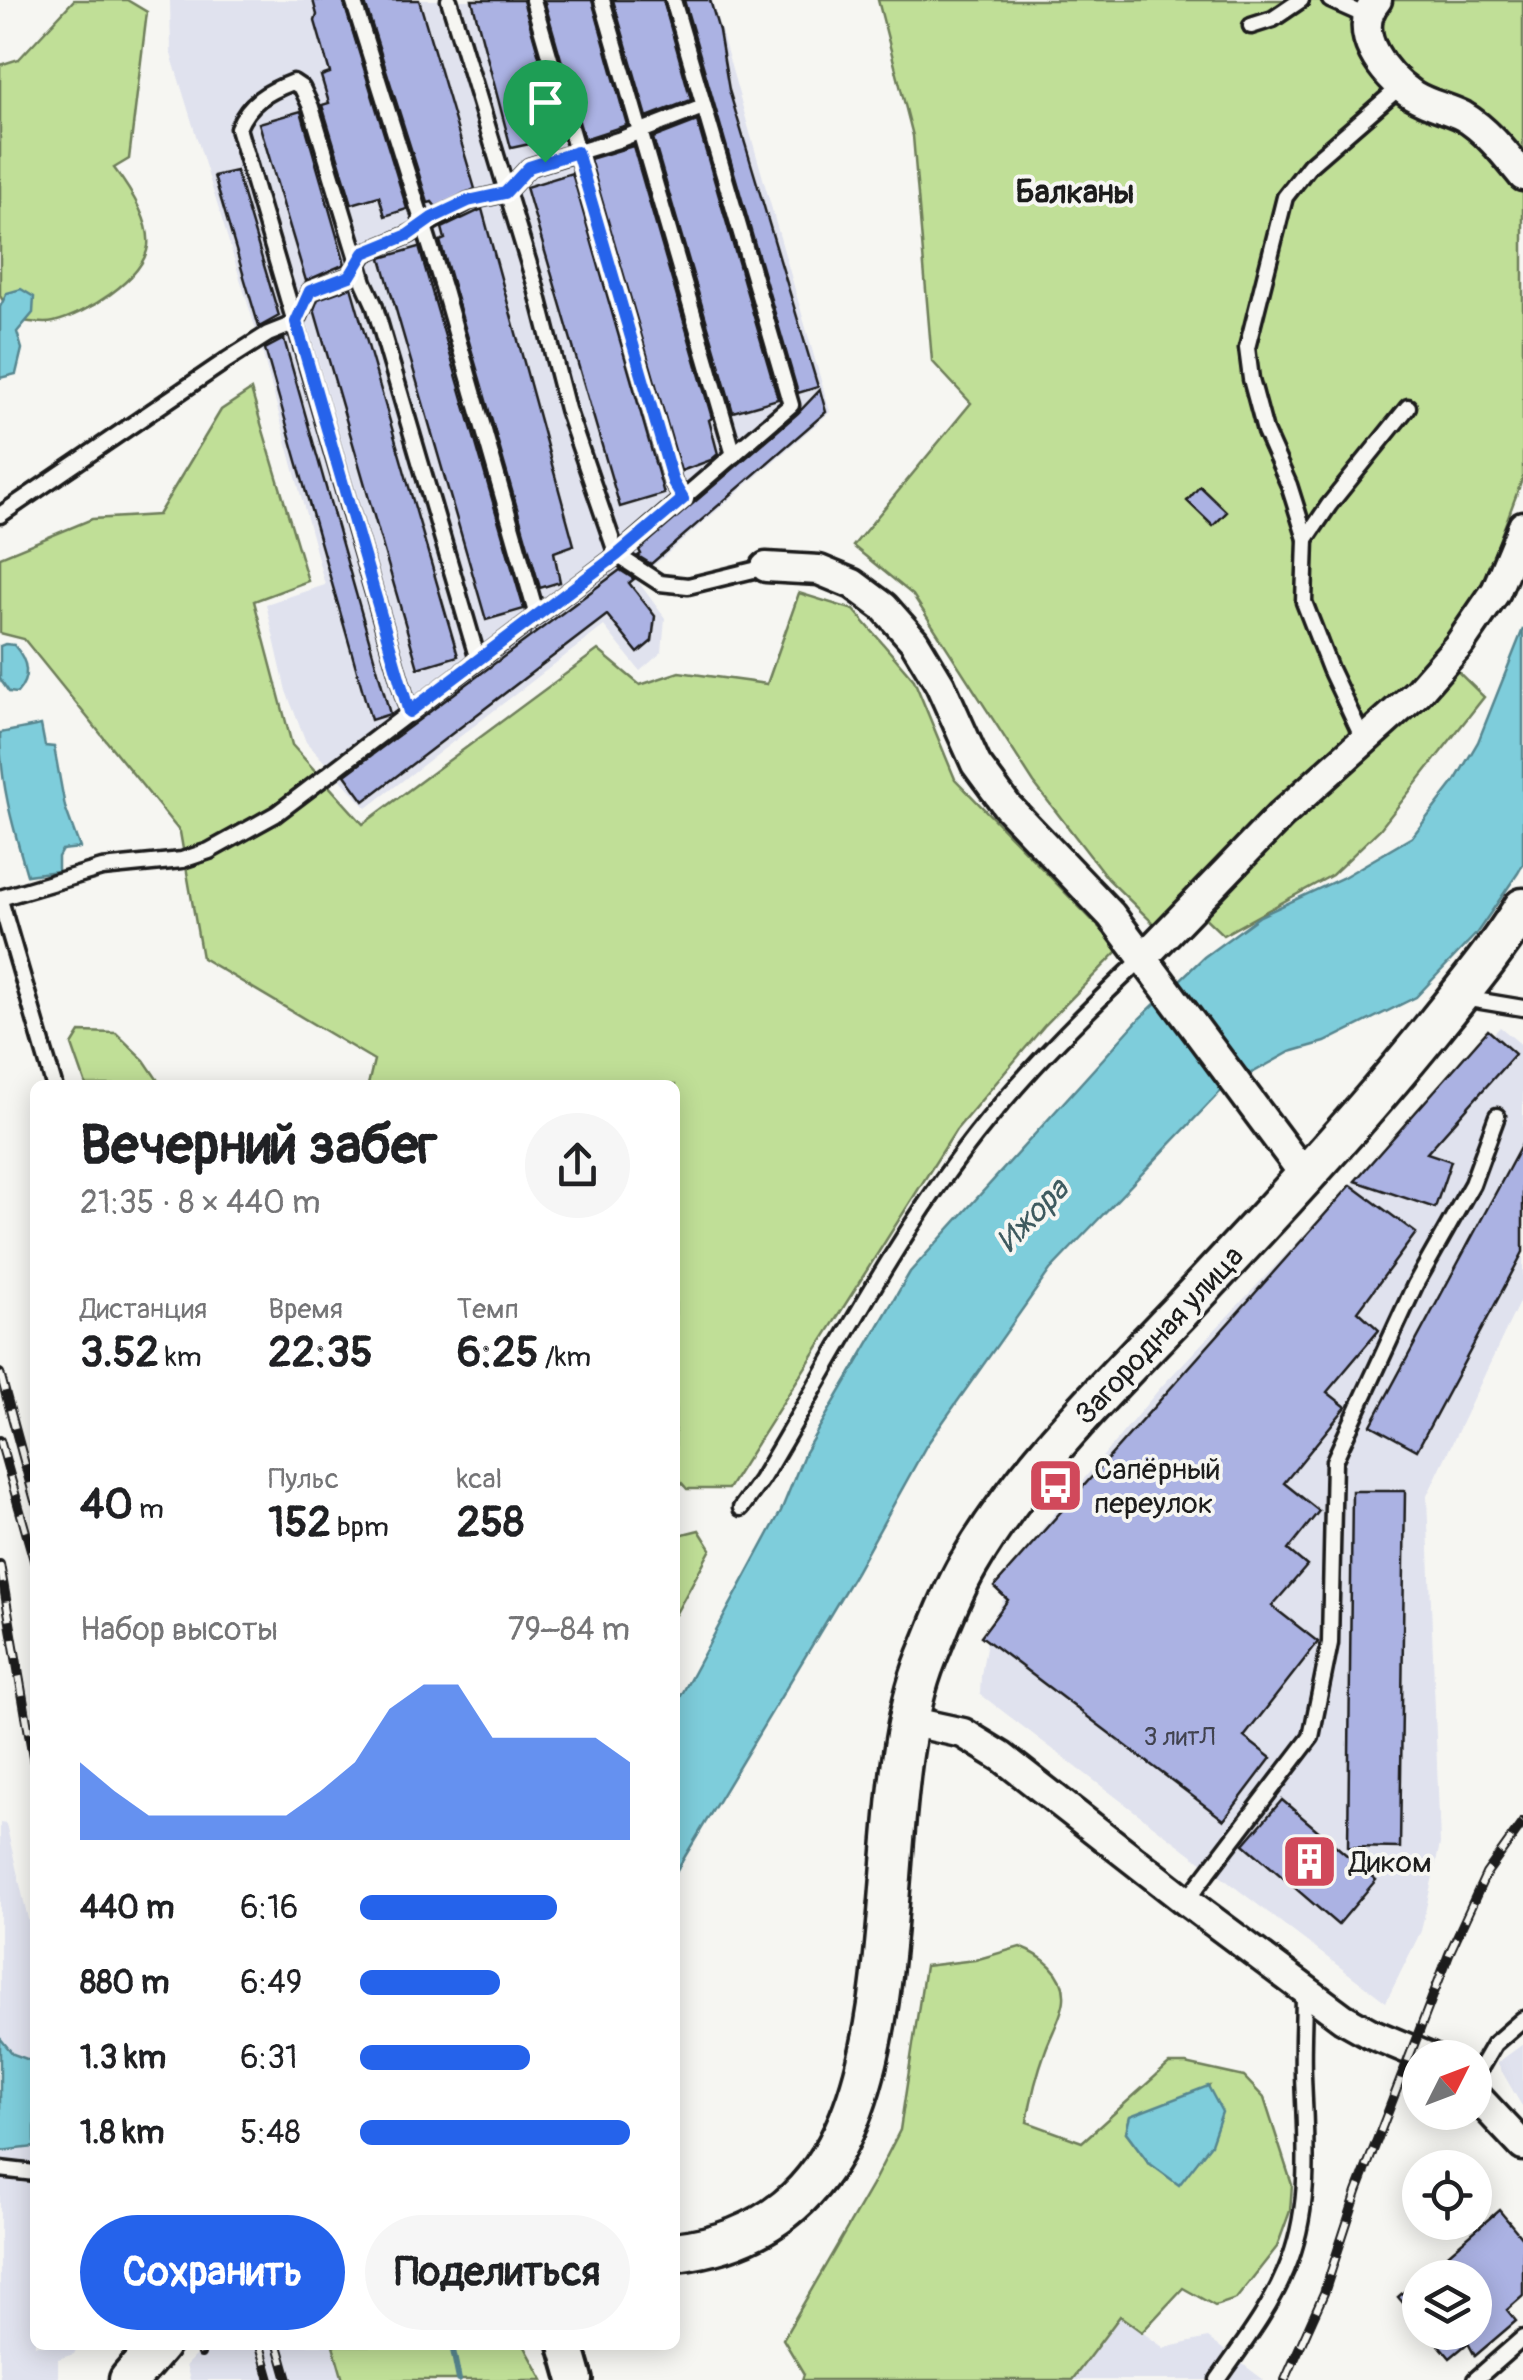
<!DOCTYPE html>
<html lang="ru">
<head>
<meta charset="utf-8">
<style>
  body { margin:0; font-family:Pangolin,sans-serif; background:#f6f6f6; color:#202124; height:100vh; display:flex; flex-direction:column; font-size:38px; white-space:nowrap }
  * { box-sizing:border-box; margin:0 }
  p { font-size:32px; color:#757577 }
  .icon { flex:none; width:55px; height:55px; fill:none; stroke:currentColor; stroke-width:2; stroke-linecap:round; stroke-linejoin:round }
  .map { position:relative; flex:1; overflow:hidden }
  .panel { position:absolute; left:30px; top:1080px; width:650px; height:1270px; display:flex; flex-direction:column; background:#fff; border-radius:15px; box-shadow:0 5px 25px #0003 }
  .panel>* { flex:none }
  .needle { width:65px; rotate:48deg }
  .controls { position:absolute; left:1402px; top:2040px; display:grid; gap:20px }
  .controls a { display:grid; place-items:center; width:90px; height:90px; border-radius:50%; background:#fff; box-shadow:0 5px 25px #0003; font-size:50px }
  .pin { position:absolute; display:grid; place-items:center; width:85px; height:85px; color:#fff; margin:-102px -42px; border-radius:50% 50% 50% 0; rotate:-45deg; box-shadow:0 0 10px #0007 }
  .pin .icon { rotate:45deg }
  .round { display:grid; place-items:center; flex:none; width:105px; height:105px; border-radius:52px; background:#f6f6f6 }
  .summary { display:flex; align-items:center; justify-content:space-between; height:170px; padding:0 50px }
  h1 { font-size:55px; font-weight:700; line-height:75px }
  .stats { display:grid; grid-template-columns:repeat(3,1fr); gap:15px; height:170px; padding:10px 50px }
  .stats div { display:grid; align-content:center }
  .stats b { font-size:42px; font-weight:700 }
  .stats small { font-size:28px; font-weight:400 }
  .stats p { font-size:28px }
  .chart { height:280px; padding:20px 50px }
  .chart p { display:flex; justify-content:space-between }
  .chart svg { width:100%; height:180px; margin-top:10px; fill:#2563eb; opacity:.7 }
  .button { display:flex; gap:20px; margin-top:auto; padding:20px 50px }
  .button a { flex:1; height:115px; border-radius:60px; background:#2563eb; color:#fff; font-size:40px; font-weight:700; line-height:115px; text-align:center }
  .button a+a { background:#f6f6f6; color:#202124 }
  ul { padding:0 50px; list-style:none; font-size:32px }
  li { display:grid; grid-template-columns:160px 120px 1fr; align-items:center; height:75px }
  li i { height:25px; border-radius:12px; background:#2563eb }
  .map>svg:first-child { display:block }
  .built { fill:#e0e2ee }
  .green { fill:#c0df97; stroke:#6e7e5a; stroke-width:2.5; fill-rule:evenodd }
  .water { fill:#7ecddb; stroke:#57868f; stroke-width:2.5 }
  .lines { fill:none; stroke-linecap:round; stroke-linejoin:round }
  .stream { stroke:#57868f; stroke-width:6 }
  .building { fill:#abb2e3; stroke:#1c1c1c; stroke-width:2.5 }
  .service-casing { stroke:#1c1c1c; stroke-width:21 }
  .minor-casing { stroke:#1c1c1c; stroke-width:35 }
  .tertiary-casing { stroke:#1c1c1c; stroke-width:40 }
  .secondary-casing { stroke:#1c1c1c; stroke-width:45 }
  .service { stroke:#f6f6f2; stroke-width:14 }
  .minor { stroke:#f6f6f2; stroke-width:28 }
  .tertiary { stroke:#f6f6f2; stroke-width:32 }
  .secondary { stroke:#f6f6f2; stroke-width:38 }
  .rail-casing { stroke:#1c1c1c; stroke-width:10 }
  .rail { stroke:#f6f6f2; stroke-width:6; stroke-dasharray:19; stroke-linecap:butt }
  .route-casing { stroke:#fff; stroke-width:20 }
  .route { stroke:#2563eb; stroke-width:12 }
  .labels { text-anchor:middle; stroke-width:8; stroke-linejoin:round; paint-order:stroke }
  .number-label { font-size:25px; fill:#40424e }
  .street-label { font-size:30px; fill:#1c1c1c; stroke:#f6f6f2 }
  .poi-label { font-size:30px; fill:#1c1c1c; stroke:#f6f6f2; text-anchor:start }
  .neighbourhood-label { font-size:32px; font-weight:bold; fill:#1c1c1c; stroke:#f6f6f2 }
  .water-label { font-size:32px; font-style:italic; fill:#3e5a5f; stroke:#f6f6f2 }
</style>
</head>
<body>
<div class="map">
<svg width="1523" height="2380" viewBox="0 0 1523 2380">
  <rect width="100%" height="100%" fill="#f6f6f2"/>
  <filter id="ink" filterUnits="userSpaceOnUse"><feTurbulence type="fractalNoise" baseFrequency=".01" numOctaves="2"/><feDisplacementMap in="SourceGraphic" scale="20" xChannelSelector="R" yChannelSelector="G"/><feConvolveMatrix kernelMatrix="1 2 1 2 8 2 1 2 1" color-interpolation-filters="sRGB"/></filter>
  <g filter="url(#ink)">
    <g class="built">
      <path d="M 170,0 L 712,0 L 830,412 L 637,580 L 665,618 L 662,652 L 640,671 L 604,626 L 367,808 L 306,742 L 286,691 L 266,604 L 325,585 L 259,340 L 171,54 Z"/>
      <path d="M 1500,1027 L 1523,1046 L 1523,1294 L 1427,1496 L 1440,1844 L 1421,1931 L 1386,2002 L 980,1694 L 981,1675 L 990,1624 L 1041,1530 L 1161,1387 Z"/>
      <path d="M 0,1823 L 6,1824 L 35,1949 L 35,2345 L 78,2345 L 74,2354 L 58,2359 L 58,2380 L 0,2380 Z"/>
      <path d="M 1523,2044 L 1523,2108 L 1497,2063 Z"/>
      <path d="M 1120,2316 L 1164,2348 L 1208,2338 L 1264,2380 L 1072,2380 Z"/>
      <path d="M 206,2345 L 333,2345 L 343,2380 L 190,2380 L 186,2365 Z"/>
    </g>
    <g class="green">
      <path d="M 74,0 L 127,0 L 147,12 L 129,159 L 114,168 C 129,188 151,220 148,246 C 143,280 84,315 54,322 C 42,325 26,321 15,320 L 0,296 L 0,65 L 19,59 Z"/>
      <path d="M 878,0 L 1523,0 L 1523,477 L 1486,576 L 1452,638 L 1416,686 L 1158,928 L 1108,879 L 1034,783 L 913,595 L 853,546 L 971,403 L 932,361 L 913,136 Z"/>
      <path d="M 251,390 L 308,581 L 254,601 L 292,745 L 363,824 L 598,650 L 640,685 L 679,672 L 767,684 L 799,593 L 854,610 L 914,680 L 955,779 L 1120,949 L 1045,1025 L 956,1130 L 728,1489 L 687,1489 L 675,1475 L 675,1085 L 368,1085 L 374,1060 L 202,958 L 180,832 L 24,639 L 0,633 L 0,557 L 92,519 L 158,515 L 221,410 Z"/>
      <path d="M 1451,665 L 1484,697 L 1380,829 L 1332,875 L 1223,935 L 1200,913 Z"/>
      <path d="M 80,1032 L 116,1033 L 144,1060 L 161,1085 L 86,1085 L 72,1045 Z"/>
      <path d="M 699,1530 L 711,1549 L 675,1615 L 675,1536 Z"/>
      <path d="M 1020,1947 C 1041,1955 1066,1973 1064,1999 C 1063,2015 1050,2036 1045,2052 C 1037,2074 1031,2099 1027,2122 L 1082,2142 L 1169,2064 L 1186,2064 L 1244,2077 L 1264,2098 L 1292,2185 L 1290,2211 L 1277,2247 L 1236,2299 L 1215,2306 L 1183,2288 L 1142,2332 L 1120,2316 L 1072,2380 L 802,2380 L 804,2374 L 783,2339 L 871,2187 L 900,2130 L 925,1966 L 975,1960 ZM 1208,2087 L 1149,2163 L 1126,2132 L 1130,2117 Z"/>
      <path d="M 333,2345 L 524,2345 L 543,2380 L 343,2380 Z"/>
    </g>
    <g class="water">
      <path d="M 21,289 L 34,297 L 33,313 L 17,332 L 22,349 L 16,374 L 0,378 L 0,307 L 7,293 Z"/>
      <path d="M 1523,629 L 1523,864 L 1518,873 L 1476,934 L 1416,997 L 1325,1042 L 1290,1052 L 1223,1089 L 1050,1270 L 926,1446 L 856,1572 L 675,1873 L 675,1707 L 781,1511 L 805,1452 L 910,1272 L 1140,1018 L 1204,957 L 1260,916 L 1342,878 L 1412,837 L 1455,781 L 1478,742 Z"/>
      <path d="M 5,644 L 14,645 C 28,661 31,677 17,693 L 9,692 L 0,679 L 0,646 Z"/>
      <path d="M 41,725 L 45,746 L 54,747 L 65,807 L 80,848 L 62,850 L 58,857 L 58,871 L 27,875 C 13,827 0,783 0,733 Z"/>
      <path d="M 0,2038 L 13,2054 L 35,2062 L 35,2147 L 0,2151 Z"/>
      <path d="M 1208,2086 L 1222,2112 L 1211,2144 L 1179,2185 L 1149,2163 L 1126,2132 L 1130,2116 Z"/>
    </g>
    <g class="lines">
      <path class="stream" d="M 452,2345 L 459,2380"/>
    </g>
    <g class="building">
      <path d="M 313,0 L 343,0 L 407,209 L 385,216 L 379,196 L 352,204 L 322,105 L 329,103 L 321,76 L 330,73 L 315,21 L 317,15 Z"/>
      <path d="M 364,0 L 419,0 L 475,189 L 436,207 L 432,202 L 428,203 Z"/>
      <path d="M 472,0 L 523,0 L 562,137 L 511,148 Z"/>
      <path d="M 544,0 L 592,0 L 627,125 L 584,139 Z"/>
      <path d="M 613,0 L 663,0 L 691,100 L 647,117 Z"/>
      <path d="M 684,0 L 710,0 L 719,31 L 729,90 L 818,387 L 798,393 Z"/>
      <path d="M 301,111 L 345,264 L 306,281 L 259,123 Z"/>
      <path d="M 697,121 L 778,399 L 733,412 L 653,138 Z"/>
      <path d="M 633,146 L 712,418 L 709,420 L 718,454 L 711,460 L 681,471 L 590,159 Z"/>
      <path d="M 236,171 L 279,316 L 259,327 L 214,176 Z"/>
      <path d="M 572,173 L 664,494 L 620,507 L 526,187 Z"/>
      <path d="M 482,209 L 574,545 L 554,552 L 560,582 L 540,588 L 440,241 L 445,239 L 442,228 Z"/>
      <path d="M 419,247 L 524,609 L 486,620 L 381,258 Z"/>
      <path d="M 351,287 L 458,656 L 418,668 L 314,309 L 318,299 Z"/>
      <path d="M 284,339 L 390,714 L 371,720 L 265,349 Z"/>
      <path d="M 820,390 L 826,412 L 651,564 L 638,556 L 641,554 L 639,550 L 798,413 Z"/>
      <path d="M 1200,486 L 1227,512 L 1213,526 L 1187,501 Z"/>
      <path d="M 620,570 L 634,579 L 629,583 L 655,616 L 652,641 L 638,653 L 607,615 L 364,801 L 345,775 Z"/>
      <path d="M 1488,1030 L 1515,1054 L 1427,1153 L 1451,1161 L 1435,1208 L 1355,1181 Z"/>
      <path d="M 1523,1142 L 1523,1252 L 1417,1450 L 1371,1425 Z"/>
      <path d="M 1351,1185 L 1416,1233 L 1358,1311 L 1379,1330 L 1327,1392 L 1346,1407 L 1284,1483 L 1319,1511 L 1288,1550 L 1307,1566 L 1272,1606 L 1318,1642 L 1244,1737 L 1271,1758 L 1224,1820 L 981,1636 L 1008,1600 L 994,1587 Z"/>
      <path d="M 1352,1491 L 1405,1491 L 1400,1848 L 1348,1847 Z"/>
      <path d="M 1282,1800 L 1376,1880 L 1338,1925 L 1244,1844 Z"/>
      <path d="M 1499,2210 L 1523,2239 L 1523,2296 L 1507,2310 L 1516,2321 L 1475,2356 L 1468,2343 L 1450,2358 L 1428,2332 L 1475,2332 L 1475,2278 L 1420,2278 Z"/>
      <path d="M 1420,2278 L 1420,2323 L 1398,2297 Z"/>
    </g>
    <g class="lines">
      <defs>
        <g id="service">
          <path d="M 353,0 L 443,287 L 537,616"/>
          <path d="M 449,0 L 535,284 L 567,409 L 617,555 L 660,583 L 688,586 L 766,567"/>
          <path d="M 533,0 L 673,482 L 683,499"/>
          <path d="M 602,0 L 734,455"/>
          <path d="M 1330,0 L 1366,16"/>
          <path d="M 1251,26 L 1273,19 L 1301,0"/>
          <path d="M 0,515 L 227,360 L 268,334 L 296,323 L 310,291 L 350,276 L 365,253 L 408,235 L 469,201 L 505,193 L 529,167 L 618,140 L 703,107"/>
          <path d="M 1306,539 L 1329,505 L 1408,407"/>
          <path d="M 409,712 L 238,128 C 249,102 267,92 293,82 L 302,88 L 311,107 L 364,282 L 374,304 L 478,660"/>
          <path d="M 1364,741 L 1330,669 L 1304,602 L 1306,539 L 1289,485 L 1265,431 L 1251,379 L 1247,348 L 1285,197 L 1310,165 L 1402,85"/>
          <path d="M 0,898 L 102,868 L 182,860 L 209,851 L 276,814 L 617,555 L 791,405 L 673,0"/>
          <path d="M 0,900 L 54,1085"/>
          <path d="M 1463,998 L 1523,1008"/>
          <path d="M 741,1508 L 761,1480 C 830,1365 892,1242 975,1136 C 1026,1071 1083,1014 1143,958"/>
          <path d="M 1186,1901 L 1311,1737 L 1330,1643 L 1334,1461 L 1415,1285 L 1472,1184 L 1497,1116"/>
          <path d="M 1475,2077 L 1494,2044 L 1523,2019"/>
          <path d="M 0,2169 L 35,2173"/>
          <path d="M 1218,2380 C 1243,2344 1269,2311 1286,2270 C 1313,2207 1305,2140 1303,2074 C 1302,2046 1304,2018 1304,1990"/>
          <path d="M 1475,2380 L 1523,2338"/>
        </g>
        <g id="minor">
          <path d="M 1377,0 C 1349,32 1384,75 1413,95 C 1429,105 1447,108 1463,116 C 1487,130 1506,155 1523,176"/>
          <path d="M 766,567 L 819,570 L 853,584 L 884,607 L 914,641 L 940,684 L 976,764 L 1007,806 L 1111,915 L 1306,1177"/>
          <path d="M 1143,958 L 1280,816 L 1418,692 L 1459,645 L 1496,591 L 1523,526"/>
          <path d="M 908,1721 L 963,1733 L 1002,1757 L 1186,1901 L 1343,2018 L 1370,2033 L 1430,2058"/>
          <path d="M 1475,2095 L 1523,2146"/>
        </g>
        <path id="tertiary" d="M 566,2345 L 576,2380"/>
        <g id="secondary">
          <path d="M 675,2252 C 952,2221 853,1839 927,1657 C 940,1626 951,1594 968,1565 C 1023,1470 1106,1388 1182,1309 C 1268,1217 1354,1126 1433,1028 C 1464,989 1496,951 1523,908"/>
          <path d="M 129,2380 L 159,2345"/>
        </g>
      </defs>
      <use href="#service" class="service-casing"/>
      <use href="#minor" class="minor-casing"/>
      <use href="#tertiary" class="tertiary-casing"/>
      <use href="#secondary" class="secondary-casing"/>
      <use href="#service" class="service"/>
      <use href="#minor" class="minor"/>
      <use href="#tertiary" class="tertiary"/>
      <use href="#secondary" class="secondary"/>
      <defs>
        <g id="rail">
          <path d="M 0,1373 L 35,1501"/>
          <path d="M 0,1440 L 35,1564"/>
          <path d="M 0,1564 L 35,1769"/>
          <path d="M 199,2345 L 201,2354"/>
          <path d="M 260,2345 L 270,2380"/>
          <path d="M 278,2345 L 288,2380"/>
          <path d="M 1285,2380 L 1324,2293 L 1357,2192 L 1449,1954 L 1486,1874 L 1523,1822"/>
        </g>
      </defs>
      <use href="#rail" class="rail-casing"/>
      <use href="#rail" class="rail"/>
    </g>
  </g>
  <g class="lines" filter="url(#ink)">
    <defs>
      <path id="route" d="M 577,152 L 673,482 L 683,499 L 617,555 L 409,712 L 296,322 L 310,291 L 350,276 L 364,253 L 408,235 L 432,218 L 468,201 L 505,193 L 529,167 Z"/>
    </defs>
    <use href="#route" class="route-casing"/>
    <use href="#route" class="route"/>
  </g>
  <defs>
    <symbol id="bus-square" viewBox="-11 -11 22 22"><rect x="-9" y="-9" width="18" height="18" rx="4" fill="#d1495b" stroke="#f6f6f2"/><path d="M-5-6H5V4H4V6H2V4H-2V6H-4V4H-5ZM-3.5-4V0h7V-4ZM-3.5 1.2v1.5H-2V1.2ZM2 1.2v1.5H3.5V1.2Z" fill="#fff"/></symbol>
    <symbol id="building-square" viewBox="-11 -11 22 22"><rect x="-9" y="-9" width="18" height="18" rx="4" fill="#d1495b" stroke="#f6f6f2"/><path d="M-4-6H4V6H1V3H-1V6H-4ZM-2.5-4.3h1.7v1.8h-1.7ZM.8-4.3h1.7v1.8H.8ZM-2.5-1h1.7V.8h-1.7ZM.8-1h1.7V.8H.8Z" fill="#fff"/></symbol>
  </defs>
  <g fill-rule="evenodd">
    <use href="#bus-square" x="1024" y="1454" width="63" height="63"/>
    <use href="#building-square" x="1278" y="1830" width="63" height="63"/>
  </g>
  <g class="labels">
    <g class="number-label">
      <text x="1179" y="1745">3 литЛ</text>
    </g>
    <g class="street-label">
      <text transform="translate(1159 1335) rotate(-47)" y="10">Загородная улица</text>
    </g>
    <g class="poi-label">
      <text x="1094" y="1479">Сапёрный<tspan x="1094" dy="34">переулок</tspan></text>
      <text x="1349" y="1872">Диком</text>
    </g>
    <g class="neighbourhood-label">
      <text x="1075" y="203">Балканы</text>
    </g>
    <g class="water-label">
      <text transform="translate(1032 1215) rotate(-46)" y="11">Ижора</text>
    </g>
  </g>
</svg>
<div class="controls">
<a><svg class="needle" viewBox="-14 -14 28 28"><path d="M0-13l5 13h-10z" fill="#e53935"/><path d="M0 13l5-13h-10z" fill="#757577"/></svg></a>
<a><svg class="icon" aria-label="locate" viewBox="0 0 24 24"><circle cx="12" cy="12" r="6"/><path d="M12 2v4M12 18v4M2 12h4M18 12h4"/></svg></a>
<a><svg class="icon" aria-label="layers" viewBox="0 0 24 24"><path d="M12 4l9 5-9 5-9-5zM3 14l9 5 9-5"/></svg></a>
</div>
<div class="pin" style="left:545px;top:162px;background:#1e9e55"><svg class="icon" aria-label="arrive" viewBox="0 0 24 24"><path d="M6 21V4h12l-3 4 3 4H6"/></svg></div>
<section class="panel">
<div class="summary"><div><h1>Вечерний забег</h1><p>21:35 · 8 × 440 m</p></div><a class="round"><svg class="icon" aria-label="share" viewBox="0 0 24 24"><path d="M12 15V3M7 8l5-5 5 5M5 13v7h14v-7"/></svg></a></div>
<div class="stats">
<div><p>Дистанция</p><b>3.52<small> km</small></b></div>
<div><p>Время</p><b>22:35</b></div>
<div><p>Темп</p><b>6:25<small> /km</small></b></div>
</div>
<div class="stats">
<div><b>40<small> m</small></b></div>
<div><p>Пульс</p><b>152<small> bpm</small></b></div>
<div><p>kcal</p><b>258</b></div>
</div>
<div class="chart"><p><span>Набор высоты</span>79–84 m</p>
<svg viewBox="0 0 160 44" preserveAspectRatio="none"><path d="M0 44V25L10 32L20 38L30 38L40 38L50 38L60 38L70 32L80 25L90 12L100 6L110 6L120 19L130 19L140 19L150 19L160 25V44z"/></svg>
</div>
<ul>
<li><b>440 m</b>6:16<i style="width:73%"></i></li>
<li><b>880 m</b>6:49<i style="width:52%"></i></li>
<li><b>1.3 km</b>6:31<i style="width:63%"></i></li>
<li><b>1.8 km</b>5:48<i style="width:100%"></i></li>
</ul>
<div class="button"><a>Сохранить</a><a>Поделиться</a></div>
</section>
</div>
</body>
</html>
